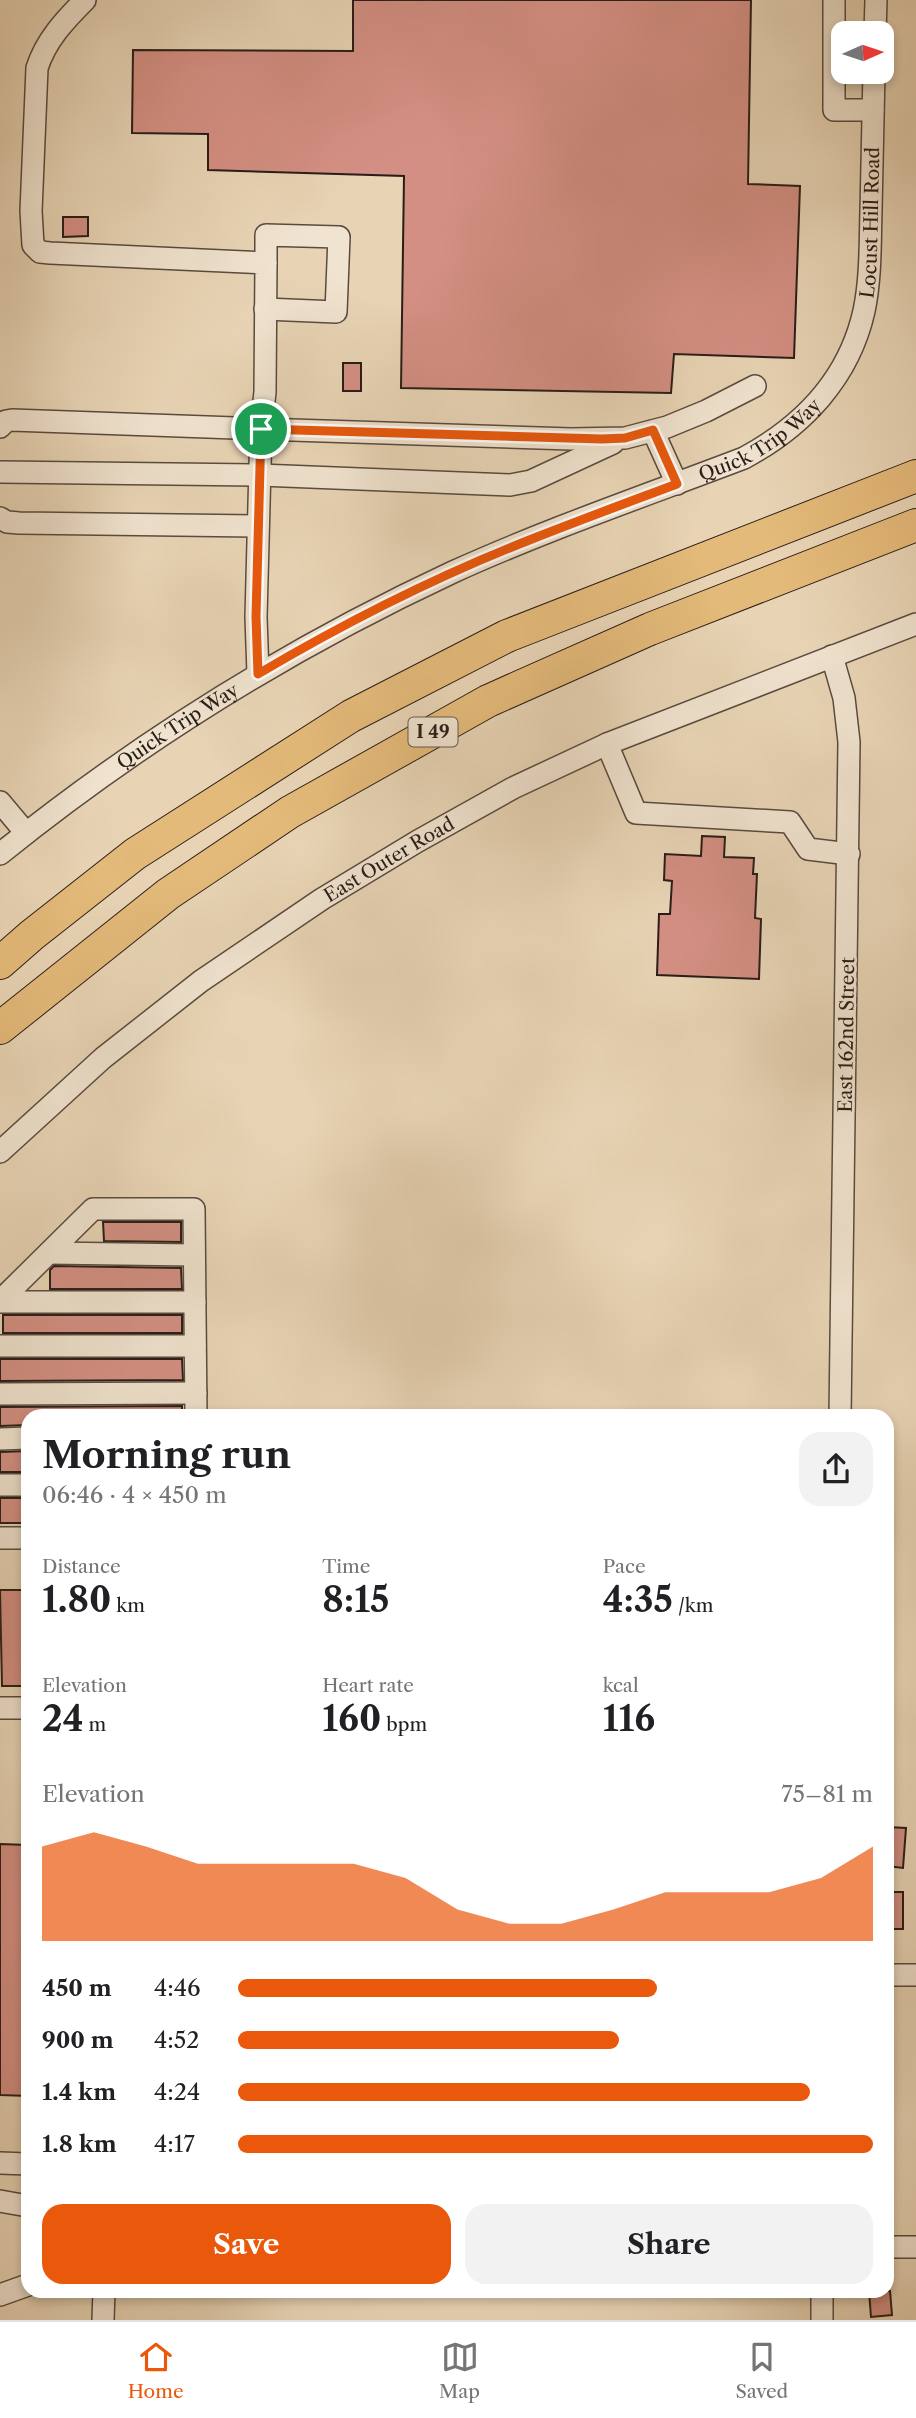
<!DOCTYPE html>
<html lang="en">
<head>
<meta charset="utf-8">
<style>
  body { margin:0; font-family:"Libre Caslon Text",serif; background:#f2f2f2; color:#202124; height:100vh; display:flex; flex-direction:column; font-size:26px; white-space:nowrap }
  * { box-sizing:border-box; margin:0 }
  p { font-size:23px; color:#757577 }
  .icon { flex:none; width:38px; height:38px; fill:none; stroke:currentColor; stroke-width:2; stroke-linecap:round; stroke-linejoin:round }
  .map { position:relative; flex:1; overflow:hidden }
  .details { position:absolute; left:21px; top:1409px; width:873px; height:889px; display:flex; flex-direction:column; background:#fff; border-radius:21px; box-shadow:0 4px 10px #0003 }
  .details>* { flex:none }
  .needle { width:46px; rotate:87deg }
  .buttons { position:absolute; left:831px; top:21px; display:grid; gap:14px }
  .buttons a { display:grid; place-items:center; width:63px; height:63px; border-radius:14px; background:#fff; box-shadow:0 4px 10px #0003; font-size:35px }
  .pin { position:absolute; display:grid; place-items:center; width:60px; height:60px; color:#fff; margin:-30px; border:4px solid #fff; border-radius:50%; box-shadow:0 2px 7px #0007 }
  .round { display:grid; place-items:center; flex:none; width:74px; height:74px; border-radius:21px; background:#f2f2f2 }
  .head { display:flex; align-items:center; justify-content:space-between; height:119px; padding:0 21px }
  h1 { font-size:38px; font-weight:700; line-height:52px }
  .stats { display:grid; grid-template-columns:repeat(3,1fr); gap:10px; height:119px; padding:7px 21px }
  .stats div { display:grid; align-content:center }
  .stats b { font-size:35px; font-weight:700 }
  .stats small { font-size:19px; font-weight:400 }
  .stats p { font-size:19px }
  .chart { height:196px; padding:14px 21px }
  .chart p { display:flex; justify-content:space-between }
  .chart svg { width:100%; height:126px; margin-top:7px; fill:#ea580c; opacity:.7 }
  .button { display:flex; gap:14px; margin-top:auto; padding:14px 21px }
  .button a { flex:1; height:80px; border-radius:21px; background:#ea580c; color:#fff; font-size:28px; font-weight:700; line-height:80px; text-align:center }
  .button a+a { background:#f2f2f2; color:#202124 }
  ul { padding:0 21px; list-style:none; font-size:23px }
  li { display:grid; grid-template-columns:112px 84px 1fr; align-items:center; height:52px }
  li i { height:18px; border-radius:9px; background:#ea580c }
  .tabs { display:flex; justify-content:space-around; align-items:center; height:98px; border-top:2px solid #e0e0e0; background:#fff; font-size:19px; color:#757577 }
  .tabs a { display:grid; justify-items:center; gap:4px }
  .tabs .current { color:#ea580c }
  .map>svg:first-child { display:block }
  .building { fill:#d38f83; stroke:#291d18; stroke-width:2 }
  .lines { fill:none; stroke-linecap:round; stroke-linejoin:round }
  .minor-casing { stroke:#594b3f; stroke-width:24 }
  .highway-casing { stroke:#291d18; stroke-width:34 }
  .minor { stroke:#f0e3cf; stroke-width:21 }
  .highway { stroke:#e4ba7a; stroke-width:32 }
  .route-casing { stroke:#fff; stroke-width:14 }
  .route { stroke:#ea580c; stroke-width:9 }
  .labels { text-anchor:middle; stroke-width:5; stroke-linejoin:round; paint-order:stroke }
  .shield { fill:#f0e3cf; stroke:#65584f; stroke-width:2 }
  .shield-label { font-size:18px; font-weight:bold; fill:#291d18 }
  .street-label { font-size:19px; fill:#291d18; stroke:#f0e3cf }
</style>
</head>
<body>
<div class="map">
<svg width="916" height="2320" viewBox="0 0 916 2320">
  <rect width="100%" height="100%" fill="#e8d4b5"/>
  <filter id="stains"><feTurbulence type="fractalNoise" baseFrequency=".00286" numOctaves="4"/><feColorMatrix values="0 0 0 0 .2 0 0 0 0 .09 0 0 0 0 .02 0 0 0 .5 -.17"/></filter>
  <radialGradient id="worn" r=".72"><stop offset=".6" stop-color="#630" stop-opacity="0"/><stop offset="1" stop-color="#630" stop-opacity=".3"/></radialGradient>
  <g class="building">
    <path d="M 353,0 L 751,0 L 748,184 L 800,186 L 794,358 L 674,354 L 671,393 L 401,388 L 404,176 L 208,170 L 208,134 L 132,133 L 133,50 L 353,51 Z"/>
    <path d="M 63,217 L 88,217 L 88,236 L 63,237 Z"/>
    <rect x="343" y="363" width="18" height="28"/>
    <path d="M 702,836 L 725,837 L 724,857 L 754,858 L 753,874 L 757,874 L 755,918 L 761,919 L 759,979 L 657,975 L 659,914 L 670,914 L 672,881 L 664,880 L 665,854 L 701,856 Z"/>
    <path d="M 103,1222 L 181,1222 L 181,1242 L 104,1241 Z"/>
    <path d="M 54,1266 L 181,1268 L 182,1289 L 50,1289 L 50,1270 Z"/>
    <rect x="3" y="1315" width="179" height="18"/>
    <path d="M 0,1359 L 182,1359 L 183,1380 L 0,1381 Z"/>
    <path d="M 182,1406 L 182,1416 L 28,1416 L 28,1425 L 0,1426 L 0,1407 Z"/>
    <path d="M 28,1451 L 28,1472 L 0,1472 L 0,1452 Z"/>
    <rect x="0" y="1498" width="28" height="25"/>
    <path d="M 0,1590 L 28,1590 L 28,1686 L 2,1686 Z"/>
    <path d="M 887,1827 L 906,1828 L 903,1868 L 887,1866 Z"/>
    <path d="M 0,1844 L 28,1845 L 28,2096 L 0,2095 Z"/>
    <rect x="887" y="1892" width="16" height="37"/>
    <path d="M 869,2291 L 890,2291 L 892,2315 L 871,2317 Z"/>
  </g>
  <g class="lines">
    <defs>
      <g id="minor">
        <path d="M 834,0 L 834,110 L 873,110"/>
        <path d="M 875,33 L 876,0"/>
        <path d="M 265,309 L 336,312 L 339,237 L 266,235 L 266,263"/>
        <path d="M 0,427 L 6,421 L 12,420 L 261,429 L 265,392 L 266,263 L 50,253 L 40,252 L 33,245 L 31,211 L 37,68 C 46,40 65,20 85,0"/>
        <path d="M 653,431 L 677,484"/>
        <path d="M 0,472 L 260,475 L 510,485 L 531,481 L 613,443"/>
        <path d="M 0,518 L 7,522 L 19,523 L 258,526"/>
        <path d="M 832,656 L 844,698 L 849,742 L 840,1416"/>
        <path d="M 258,674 L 256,617 L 261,429 L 571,439 L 625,438 L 667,427 L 706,411 L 755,386"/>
        <path d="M 607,744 L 636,813 L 790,822 L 808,849 L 849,854"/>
        <path d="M 0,802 L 26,833"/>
        <path id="s1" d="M 0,854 C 140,741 290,648 453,572 C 548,529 647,495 744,458 C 803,426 849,378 864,311 C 871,278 870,243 871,210 C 872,164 873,118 874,72"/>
        <path id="s2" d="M 0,1152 L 103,1058 L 201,981 L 322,899 L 418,841 L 513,788 L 607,744 L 916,624"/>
        <path d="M 49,1253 L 194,1255"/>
        <path d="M 0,1301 L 93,1209 L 194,1209 L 196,1416"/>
        <path d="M 0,1302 L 195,1302"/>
        <path d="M 0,1346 L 195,1346"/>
        <path d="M 0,1394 L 196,1393"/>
        <path d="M 0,1439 L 28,1438"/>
        <path d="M 0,1485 L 28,1485"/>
        <path d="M 0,1538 L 28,1538"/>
        <path d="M 0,1708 L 28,1708"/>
        <path d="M 887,1975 L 916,1975"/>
        <path d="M 0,2163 L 28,2164"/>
        <path d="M 0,2201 L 28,2206"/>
        <path d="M 887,2247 L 916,2247"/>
        <path d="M 0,2295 L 28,2285"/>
        <path d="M 103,2320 L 104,2291"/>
        <path d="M 822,2320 L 822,2291"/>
      </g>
      <g id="highway">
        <path d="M 0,963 L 32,935 L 135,854 L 351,716 L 507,636 L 916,476"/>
        <path d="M 0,1028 L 168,894 L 290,812 L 488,701 L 650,629 L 916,525"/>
      </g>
    </defs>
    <use href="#minor" class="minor-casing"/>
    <use href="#highway" class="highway-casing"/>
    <use href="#minor" class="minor"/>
    <use href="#highway" class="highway"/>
  </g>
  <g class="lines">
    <defs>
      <path id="route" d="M 261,429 L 602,439 L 625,438 L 653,430 L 677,484 C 629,502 580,520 532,539 C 437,576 346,622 258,674 L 256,617 Z"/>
    </defs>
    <use href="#route" class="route-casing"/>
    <use href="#route" class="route"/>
  </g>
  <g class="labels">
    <rect class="shield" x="408.5" y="717.5" width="49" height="29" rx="5"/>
    <g class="shield-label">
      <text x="433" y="738">I 49</text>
    </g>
    <g class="street-label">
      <text dy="7" stroke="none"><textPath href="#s1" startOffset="1132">Locust Hill Road</textPath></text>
      <text dy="7" stroke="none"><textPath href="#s1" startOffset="870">Quick Trip Way</textPath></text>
      <text dy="7" stroke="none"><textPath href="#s1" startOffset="219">Quick Trip Way</textPath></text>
      <text dy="7" stroke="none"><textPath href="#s2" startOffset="488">East Outer Road</textPath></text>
      <text transform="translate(846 1035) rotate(-89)" y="7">East 162nd Street</text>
    </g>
  </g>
  <rect width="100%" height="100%" filter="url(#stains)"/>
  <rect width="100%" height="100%" fill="url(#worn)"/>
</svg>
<div class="buttons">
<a><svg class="needle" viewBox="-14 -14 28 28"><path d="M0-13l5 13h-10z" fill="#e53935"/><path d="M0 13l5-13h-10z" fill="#757577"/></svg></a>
</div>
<div class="pin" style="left:261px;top:429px;background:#1e9e55"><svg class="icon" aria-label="arrive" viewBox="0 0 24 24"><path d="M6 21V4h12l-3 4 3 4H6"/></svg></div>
<section class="details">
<div class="head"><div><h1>Morning run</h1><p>06:46 · 4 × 450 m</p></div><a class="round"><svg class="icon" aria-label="share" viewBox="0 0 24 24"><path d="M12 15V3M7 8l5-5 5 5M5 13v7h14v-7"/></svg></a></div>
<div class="stats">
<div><p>Distance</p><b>1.80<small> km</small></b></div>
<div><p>Time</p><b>8:15</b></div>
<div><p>Pace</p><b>4:35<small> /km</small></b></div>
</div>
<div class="stats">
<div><p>Elevation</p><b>24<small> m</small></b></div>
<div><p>Heart rate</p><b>160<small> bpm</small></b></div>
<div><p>kcal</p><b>116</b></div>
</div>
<div class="chart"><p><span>Elevation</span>75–81 m</p>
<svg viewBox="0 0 160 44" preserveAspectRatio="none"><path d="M0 44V11L10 6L20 11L30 17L40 17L50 17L60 17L70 22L80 33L90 38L100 38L110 33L120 27L130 27L140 27L150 22L160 11V44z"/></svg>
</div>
<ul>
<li><b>450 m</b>4:46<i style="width:66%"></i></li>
<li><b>900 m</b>4:52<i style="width:60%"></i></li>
<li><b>1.4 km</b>4:24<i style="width:90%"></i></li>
<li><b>1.8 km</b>4:17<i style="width:100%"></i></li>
</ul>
<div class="button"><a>Save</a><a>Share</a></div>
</section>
</div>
<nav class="tabs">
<a class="current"><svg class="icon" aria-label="home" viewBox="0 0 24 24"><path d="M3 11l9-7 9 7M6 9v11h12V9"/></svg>Home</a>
<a><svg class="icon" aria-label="map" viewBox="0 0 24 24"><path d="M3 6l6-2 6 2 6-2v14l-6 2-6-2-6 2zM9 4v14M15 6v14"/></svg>Map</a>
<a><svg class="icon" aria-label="saved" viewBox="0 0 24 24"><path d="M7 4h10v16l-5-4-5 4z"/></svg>Saved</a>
</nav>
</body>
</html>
